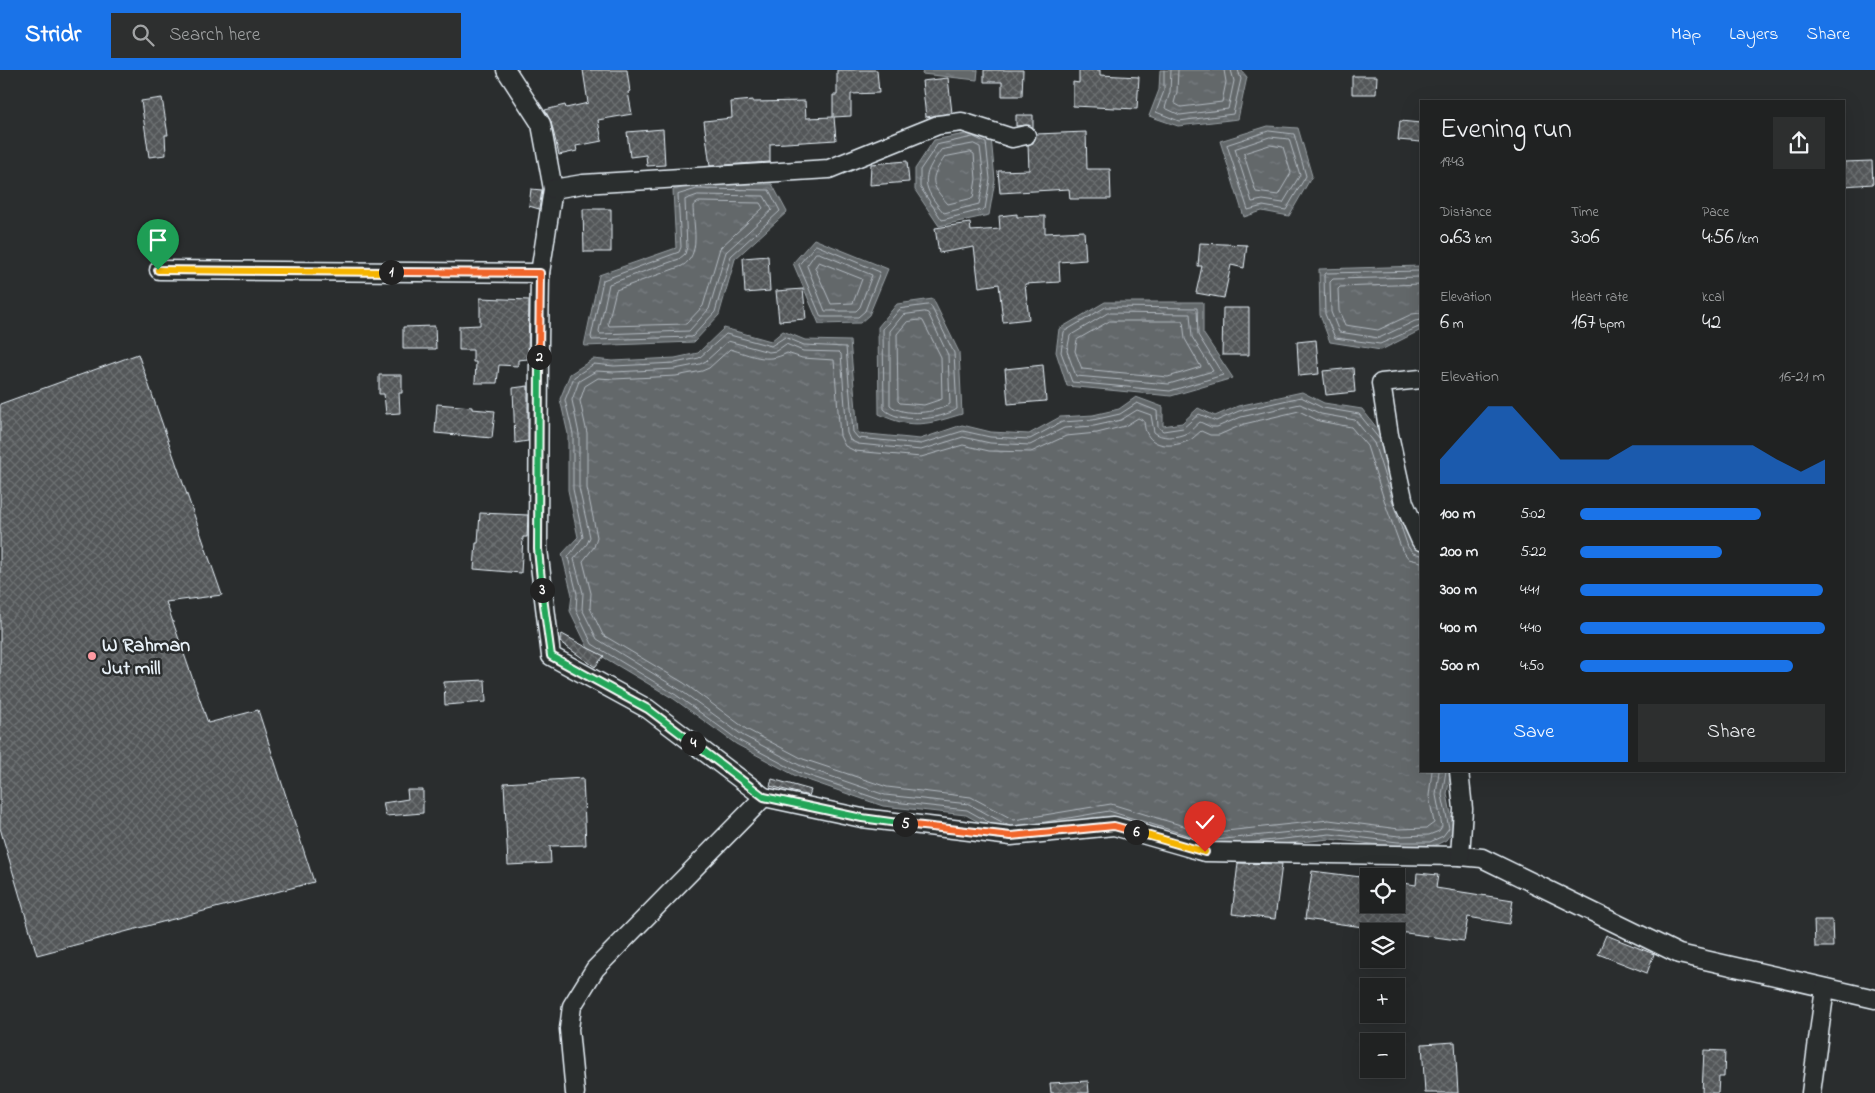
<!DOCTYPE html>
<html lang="en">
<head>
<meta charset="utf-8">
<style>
  body { margin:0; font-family:"Indie Flower",sans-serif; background:#2d2f2f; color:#f1f3f6; height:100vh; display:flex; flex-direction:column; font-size:19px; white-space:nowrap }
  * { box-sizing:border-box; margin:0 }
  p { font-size:16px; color:#a2a4a5 }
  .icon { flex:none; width:28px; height:28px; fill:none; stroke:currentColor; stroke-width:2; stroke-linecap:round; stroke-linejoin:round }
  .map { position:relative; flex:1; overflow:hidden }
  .drawer { position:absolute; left:1420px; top:30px; width:425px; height:672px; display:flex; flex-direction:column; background:#202222; border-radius:0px; box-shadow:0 5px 20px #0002,0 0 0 1px #3d3f40 }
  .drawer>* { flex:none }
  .tools { position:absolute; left:1360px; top:798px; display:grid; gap:10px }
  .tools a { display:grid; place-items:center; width:45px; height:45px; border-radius:0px; background:#202222; box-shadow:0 5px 20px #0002,0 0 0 1px #3d3f40; font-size:25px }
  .pin { position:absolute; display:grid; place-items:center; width:42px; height:42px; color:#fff; margin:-51px -21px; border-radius:50% 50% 50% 0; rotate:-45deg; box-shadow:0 0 5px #0007 }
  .pin .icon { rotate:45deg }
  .km { position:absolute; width:25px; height:25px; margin:-12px; border-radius:50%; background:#222; color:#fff; font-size:14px; line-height:25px; text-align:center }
  .round { display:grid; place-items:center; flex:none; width:52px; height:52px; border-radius:0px; background:#2d2f2f }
  .headline { display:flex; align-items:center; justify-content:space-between; height:85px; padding:0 20px }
  h1 { font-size:28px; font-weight:600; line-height:38px }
  .figures { display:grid; grid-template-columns:repeat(3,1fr); gap:8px; height:85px; padding:5px 20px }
  .figures div { display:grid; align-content:center }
  .figures b { font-size:21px; font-weight:600 }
  .figures small { font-size:14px; font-weight:400 }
  .figures p { font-size:14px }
  .chart { height:140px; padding:10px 20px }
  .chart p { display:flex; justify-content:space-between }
  .chart svg { width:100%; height:90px; margin-top:5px; fill:#1a73e8; opacity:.7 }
  .button { display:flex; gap:10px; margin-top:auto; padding:10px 20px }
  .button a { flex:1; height:58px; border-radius:0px; background:#1a73e8; color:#fff; font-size:20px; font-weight:600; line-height:58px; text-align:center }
  .button a+a { background:#2d2f2f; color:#f1f3f6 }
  ul { padding:0 20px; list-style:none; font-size:16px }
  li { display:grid; grid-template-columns:80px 60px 1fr; align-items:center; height:38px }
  li i { height:12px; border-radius:6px; background:#1a73e8 }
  header { display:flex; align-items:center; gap:30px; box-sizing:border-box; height:70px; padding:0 25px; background:#1a73e8; color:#fff }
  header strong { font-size:24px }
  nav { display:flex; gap:28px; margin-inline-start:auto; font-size:18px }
  .search { width:350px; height:45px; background:#2d2f2f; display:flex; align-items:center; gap:12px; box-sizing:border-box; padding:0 18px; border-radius:0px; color:#a2a4a5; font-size:19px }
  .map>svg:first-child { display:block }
  .water { fill:url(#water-ripples); stroke:#989fa3 }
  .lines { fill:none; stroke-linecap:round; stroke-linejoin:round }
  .shore { stroke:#b3bac0; stroke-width:1 }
  .building { fill:url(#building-cross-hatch); stroke:#e8f1f8 }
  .minor-casing { stroke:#e8f1f8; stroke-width:21 }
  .minor { stroke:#2a2d2e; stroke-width:18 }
  .split-1-casing { stroke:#fff; stroke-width:10 }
  .split-2-casing { stroke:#fff; stroke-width:10 }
  .split-3-casing { stroke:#fff; stroke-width:10 }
  .split-4-casing { stroke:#fff; stroke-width:10 }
  .split-5-casing { stroke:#fff; stroke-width:10 }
  .split-6-casing { stroke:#fff; stroke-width:10 }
  .split-7-casing { stroke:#fff; stroke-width:10 }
  .split-1 { stroke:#f5b400; stroke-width:6 }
  .split-2 { stroke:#f0652b; stroke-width:6 }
  .split-3 { stroke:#22a559; stroke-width:6 }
  .split-4 { stroke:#22a559; stroke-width:6 }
  .split-5 { stroke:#22a559; stroke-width:6 }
  .split-6 { stroke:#f0652b; stroke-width:6 }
  .split-7 { stroke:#f5b400; stroke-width:6 }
  .poi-dot { fill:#ff9aa2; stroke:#2a2d2e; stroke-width:2 }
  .labels { text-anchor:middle; stroke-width:5; stroke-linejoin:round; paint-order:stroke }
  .poi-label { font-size:20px; font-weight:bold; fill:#e8f1f8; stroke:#2a2d2e; text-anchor:start }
</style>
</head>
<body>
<header>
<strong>Stridr</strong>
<div class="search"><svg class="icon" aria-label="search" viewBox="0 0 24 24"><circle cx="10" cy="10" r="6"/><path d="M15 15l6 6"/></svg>Search here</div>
<nav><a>Map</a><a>Layers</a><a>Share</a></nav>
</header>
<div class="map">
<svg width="1875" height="1023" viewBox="0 0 1875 1023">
  <defs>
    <pattern id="water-ripples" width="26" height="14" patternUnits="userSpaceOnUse" patternTransform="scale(1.25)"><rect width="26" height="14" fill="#63686b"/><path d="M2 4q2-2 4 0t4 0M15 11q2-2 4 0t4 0" fill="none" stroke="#797e81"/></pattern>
    <pattern id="building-cross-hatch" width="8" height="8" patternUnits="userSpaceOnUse" patternTransform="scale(1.25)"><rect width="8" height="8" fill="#535759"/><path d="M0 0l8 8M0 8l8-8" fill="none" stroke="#6c7072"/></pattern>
  </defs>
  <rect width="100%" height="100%" fill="#2a2d2e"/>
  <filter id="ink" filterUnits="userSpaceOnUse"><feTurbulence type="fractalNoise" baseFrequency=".02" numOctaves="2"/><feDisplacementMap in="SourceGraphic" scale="10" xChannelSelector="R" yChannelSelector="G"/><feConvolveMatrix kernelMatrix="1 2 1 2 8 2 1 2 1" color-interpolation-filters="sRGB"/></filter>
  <g filter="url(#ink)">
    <g class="water">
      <path d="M 923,0 L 978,0 L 977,10 L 922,4 Z"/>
      <path d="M 1160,0 L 1241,0 L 1247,7 L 1238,49 L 1178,56 L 1149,46 L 1159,20 Z"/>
      <path d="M 1268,56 L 1298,58 L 1312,106 L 1289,146 L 1262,141 L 1244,147 L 1220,71 Z"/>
      <path d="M 975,62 L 991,67 L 995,110 L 989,145 L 939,156 L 915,120 L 915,99 L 934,70 Z"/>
      <path d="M 696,114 L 772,114 L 787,142 L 735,189 L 719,245 L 694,272 L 584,276 L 599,205 L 676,178 L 673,120 Z"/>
      <path d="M 814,169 L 888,199 L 869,245 L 860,253 L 819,254 L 793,193 Z"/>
      <path d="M 1421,196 L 1421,260 L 1381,280 L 1330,272 L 1320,245 L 1319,199 Z"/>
      <path d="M 933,229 L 959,282 L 962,344 C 929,354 912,360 879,344 L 878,257 L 897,234 Z"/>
      <path d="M 1105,232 L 1203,232 L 1203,263 L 1233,308 L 1171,326 L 1067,316 L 1056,282 L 1059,259 Z"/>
      <path d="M 724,258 L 771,271 L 783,261 L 805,270 L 850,271 L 858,363 L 920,369 L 962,355 L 991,362 L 1029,364 L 1060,347 L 1093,345 L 1119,339 L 1136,327 L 1163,337 L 1163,356 L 1182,353 L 1198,338 L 1215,346 L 1238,336 L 1302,322 L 1324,333 L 1362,339 L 1384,367 L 1404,433 L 1421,480 L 1421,701 L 1451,701 L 1447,724 L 1454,759 L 1446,770 L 1432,777 L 1398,777 L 1330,769 L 1205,782 L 1108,752 L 1010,769 L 966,745 L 883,736 L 796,706 L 736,674 L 674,629 L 588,578 L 570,541 L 572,525 L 562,484 L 578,467 L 568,420 L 568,364 L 560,329 L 570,304 L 593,289 L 613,291 L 675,288 L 698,283 Z"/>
    </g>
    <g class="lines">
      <g class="shore">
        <path d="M 1164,0 L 1164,21 L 1156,42 L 1179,51 L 1233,44 L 1241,9 L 1238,0"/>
        <path d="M 1171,0 L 1170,22 L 1165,38 L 1180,45 L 1228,39 L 1234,11 L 1231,0"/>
        <path d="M 1178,0 L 1177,22 L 1174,33 L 1181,37 L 1222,32 L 1226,12 L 1224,0"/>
        <path d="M 1269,61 L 1294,64 L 1306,106 L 1286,140 L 1263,136 L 1248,140 L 1227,75 Z"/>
        <path d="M 974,67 L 986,73 L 990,109 L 985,139 L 942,150 L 920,117 L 920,100 L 937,75 Z"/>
        <path d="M 1270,67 L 1289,69 L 1300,105 L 1283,133 L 1263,130 L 1252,132 L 1235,79 Z"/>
        <path d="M 974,74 L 980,77 L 984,109 L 979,134 L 944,143 C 922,117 920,108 941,80 Z"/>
        <path d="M 1270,75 L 1283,77 L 1291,103 L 1278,125 L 1256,122 L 1244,85 L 1245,83 Z"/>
        <path d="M 971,82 L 974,84 L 976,109 L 973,128 L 948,134 C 930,114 929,109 945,87 Z"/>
        <path d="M 697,119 L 769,120 L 780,141 L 731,186 L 715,242 L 692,267 L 592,270 L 591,267 L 603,210 L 679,182 L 681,177 L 678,125 Z"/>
        <path d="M 698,125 L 764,126 L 772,140 L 726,182 L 709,239 L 689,261 L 600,264 L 599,261 L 609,214 L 679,189 L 685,184 L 687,177 L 685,130 Z"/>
        <path d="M 699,132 L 760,133 L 763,138 L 720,178 L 703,236 L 686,254 L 609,256 L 608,253 L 616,220 L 682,196 C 702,185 693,155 693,136 Z"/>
        <path d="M 816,175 L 880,202 L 865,241 L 858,247 L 821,247 L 799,195 Z"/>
        <path d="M 816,183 L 819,183 L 872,205 L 860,237 L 856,241 L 825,241 L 807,196 Z"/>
        <path d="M 819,192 L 862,209 L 853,233 L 831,234 L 815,198 Z"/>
        <path d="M 1421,201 L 1326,203 L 1324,206 L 1325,244 L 1335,268 L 1380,274 L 1421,256"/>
        <path d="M 1421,207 L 1333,209 L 1330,212 L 1331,242 L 1339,262 L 1379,268 L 1415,251 L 1421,250"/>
        <path d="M 1421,214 L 1340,217 L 1338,219 L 1339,241 L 1345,255 L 1378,260 L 1412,244 L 1421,243"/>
        <path d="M 929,235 L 931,236 L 954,283 L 957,339 C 940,350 899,354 884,339 L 883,259 L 900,239 Z"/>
        <path d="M 1106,237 L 1197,238 L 1198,265 L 1223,305 L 1170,321 L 1072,312 L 1061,282 L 1064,262 Z"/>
        <path d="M 925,242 L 928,243 L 948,285 L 950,334 C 937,343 903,347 890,335 L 890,261 L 903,245 Z"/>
        <path d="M 1108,243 L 1190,244 L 1192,267 L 1213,301 L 1169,314 L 1076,306 L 1067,281 L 1070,266 Z"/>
        <path d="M 921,250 L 923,251 L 941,287 L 942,329 L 924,335 L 900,333 L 898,331 L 897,264 L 907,252 Z"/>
        <path d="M 1110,251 L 1183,251 L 1185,269 L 1201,297 L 1168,307 L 1082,299 L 1075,281 L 1077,270 Z"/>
        <path d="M 1421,492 L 1409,489 L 1402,480 L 1387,439 L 1367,376 L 1351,357 L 1319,351 L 1299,341 L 1244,354 L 1219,365 L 1210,365 L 1201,361 C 1197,364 1193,369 1188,371 C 1168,379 1145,377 1144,351 L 1138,348 L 1125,356 L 1097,363 L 1066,366 L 1031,382 L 989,381 L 963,375 L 921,387 L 855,381 L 845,376 L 840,366 L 834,290 L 802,288 L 787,283 C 767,294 751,285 730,279 L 709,298 L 702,301 L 676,306 L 614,309 L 598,308 L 585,316 L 580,331 L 587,363 L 587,418 L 597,467 L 594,477 L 583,491 L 591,523 L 590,538 L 603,565 L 684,613 L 746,659 L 803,689 L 887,717 L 971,727 L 1014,750 L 1111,734 L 1207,763 L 1329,750 L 1399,759 L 1427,758 L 1434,753 L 1429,726 L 1432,701"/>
        <path d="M 992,754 L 967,740 L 884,731 L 798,702 L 738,670 L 676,625 L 592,574 L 576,540 L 577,524 L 568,487 L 583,467 L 573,419 L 573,364 L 565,330 L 574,307 L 594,294 L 614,296 L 675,293 L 699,288 L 726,264 L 771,276 L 785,267 L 804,275 L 846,277 L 853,362 L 858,368 L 921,374 L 963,361 L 990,367 L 1030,369 L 1062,352 L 1093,350 L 1120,344 L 1137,333 L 1157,341 L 1158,357 L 1163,361 L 1183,358 L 1199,344 L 1216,351 L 1239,341 L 1301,327 L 1323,338 L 1359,344 L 1380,370"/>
        <path d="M 1034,754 L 1109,741 L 1206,771 L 1329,758 L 1399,766 L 1429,765 L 1439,761 L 1442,756 L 1436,725 L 1439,701"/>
        <path d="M 1009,756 L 969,734 L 885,725 L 801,696 L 742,665 L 680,620 L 597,569 L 582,539 L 583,523 L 574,489 L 587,474 L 590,467 L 579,418 L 579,364 L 572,330 L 579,311 L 596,301 L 614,302 L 675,299 L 700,294 L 706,291 L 728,271 L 769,282 L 776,281 L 786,274 L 803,281 L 839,282 L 841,284 L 847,363 L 850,370 L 858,374 L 921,380 L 963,367 L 990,373 L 1030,375 L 1064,358 L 1094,356 L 1121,350 L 1137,340 L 1151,345 L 1154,362 C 1161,369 1177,368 1187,363 C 1191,361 1196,355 1200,352 L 1211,357 L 1217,357 L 1241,347 L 1300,334 L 1321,344 L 1355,350 L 1374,373 L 1394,436 L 1408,477 L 1413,483 L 1421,485"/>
        <path d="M 1246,773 L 1330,764 L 1398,772 L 1430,772 L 1443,766 L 1449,758 L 1442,725 L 1446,701"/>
      </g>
    </g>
    <g class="building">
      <path d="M 583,0 L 627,0 L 630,22 L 628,22 L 632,44 L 598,50 L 602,71 L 576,76 L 577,81 L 559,85 L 551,52 L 545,40 L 565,35 L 566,38 L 588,33 Z"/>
      <path d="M 837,0 L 877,0 L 879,23 L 851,24 L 851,46 L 834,47 L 836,70 L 770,74 L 770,92 L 710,96 L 704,51 L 732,48 L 731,32 L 753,30 L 753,32 L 805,31 L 806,48 L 833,47 L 833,25 L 837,25 Z"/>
      <path d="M 984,0 L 1023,0 L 1022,26 L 1002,26 L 1002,12 L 984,12 Z"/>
      <path d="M 1079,0 L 1100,0 L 1100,5 L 1139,7 L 1137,39 L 1073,36 L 1073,12 L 1079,13 Z"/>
      <path d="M 1352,6 L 1377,6 L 1376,24 L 1352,24 Z"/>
      <path d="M 948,8 L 952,43 L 926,47 L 922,11 Z"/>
      <path d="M 162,28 L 168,65 L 165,65 L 166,85 L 149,87 L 141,31 Z"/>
      <path d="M 1016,45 L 1033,45 L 1033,58 L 1029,55 L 1016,56 Z"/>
      <path d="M 1400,51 L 1421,53 L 1421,72 L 1398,70 Z"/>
      <path d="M 663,59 L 665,95 L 647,96 L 646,85 L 630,87 L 627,62 Z"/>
      <path d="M 1086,62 L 1087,99 L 1110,99 L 1111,129 L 1070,129 L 1069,119 L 1000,123 L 998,101 L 1029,100 L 1028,75 L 1033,73 L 1036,64 Z"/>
      <path d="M 907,91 L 909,112 L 870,115 L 871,94 Z"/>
      <path d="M 1872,91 L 1873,114 L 1844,116 L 1844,92 Z"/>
      <path d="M 531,119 L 542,120 L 539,139 L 529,136 Z"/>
      <path d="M 583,139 L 611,139 L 611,182 L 584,182 Z"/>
      <path d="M 1017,144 L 1017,147 L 1045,146 L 1045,163 L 1084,161 L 1086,190 L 1059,192 L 1060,212 L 1025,214 L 1029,249 L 1003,252 L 999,214 L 979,217 L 974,177 L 939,183 L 935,158 L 970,153 L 971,161 L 1000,159 L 999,146 Z"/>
      <path d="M 1200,173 L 1247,175 L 1244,198 L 1231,195 L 1224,228 L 1196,223 L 1202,196 L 1198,196 Z"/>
      <path d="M 768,186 L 770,221 L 745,223 L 743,188 Z"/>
      <path d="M 803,219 L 806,249 L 779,251 L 776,221 Z"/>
      <path d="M 480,228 L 529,230 L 528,289 L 518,290 L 518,296 L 499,295 L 497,313 L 475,313 L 476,292 L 473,292 L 473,280 L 459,280 L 459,256 L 480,255 Z"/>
      <path d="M 1223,238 L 1249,238 L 1249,285 L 1222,285 Z"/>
      <path d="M 435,256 L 436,279 L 403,279 L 403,257 Z"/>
      <path d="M 1316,270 L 1319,304 L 1299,306 L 1297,272 Z"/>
      <path d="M 138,284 L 222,525 L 166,532 L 208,653 L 258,640 L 314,812 L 37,885 L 0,758 L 0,334 Z"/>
      <path d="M 1043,295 L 1046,331 L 1008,334 L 1005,299 Z"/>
      <path d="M 1353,298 L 1355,322 L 1326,325 L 1323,301 Z"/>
      <path d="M 379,305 L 402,305 L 402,323 L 399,323 L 400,343 L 386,344 L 384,324 L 379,324 Z"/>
      <path d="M 528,316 L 528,371 L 515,373 L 513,318 Z"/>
      <path d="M 437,334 L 472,337 L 472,339 L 495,341 L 492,368 L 435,363 Z"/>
      <path d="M 480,443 L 528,445 L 527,467 L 523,467 L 521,503 L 474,499 L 476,473 L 478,473 Z"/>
      <path d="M 562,564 L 588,578 L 604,586 L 595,597 L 560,572 L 560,568 Z"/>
      <path d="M 485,610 L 486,632 L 445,635 L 444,612 Z"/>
      <path d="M 583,708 L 586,775 L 550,776 L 551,793 L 508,795 L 504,713 Z"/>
      <path d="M 772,709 L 811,720 L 809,726 L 770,716 Z"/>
      <path d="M 407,720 L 423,720 L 423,743 L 386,746 L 383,733 L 408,729 Z"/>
      <path d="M 1238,793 L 1282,794 L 1275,849 L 1232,844 Z"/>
      <path d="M 1312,801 L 1369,808 L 1369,834 L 1396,834 L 1396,828 L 1403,813 L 1416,815 L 1417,803 L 1438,805 L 1436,818 L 1513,830 L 1509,854 L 1468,847 L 1464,871 L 1305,849 Z"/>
      <path d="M 1814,850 L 1832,850 L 1833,877 L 1815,877 Z"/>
      <path d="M 1606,865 L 1654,884 L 1647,903 L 1598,884 Z"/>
      <path d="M 1455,972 L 1458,1023 L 1425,1023 L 1422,974 Z"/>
      <path d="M 1704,980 L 1725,981 L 1724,1007 L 1719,1007 L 1718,1023 L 1702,1023 Z"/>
      <path d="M 1088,1011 L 1089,1023 L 1051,1023 L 1050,1013 Z"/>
    </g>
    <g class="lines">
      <defs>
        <g id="minor">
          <path d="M 506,0 L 541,54 L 553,119 L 540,203 L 539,273 L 538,479 L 551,586 L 648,639 L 764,727 L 862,748 L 1011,766 L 1114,756 L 1205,782 L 1460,786 L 1482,788 L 1679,884 L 1875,929"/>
          <path d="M 553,119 L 583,114 L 829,99 L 938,55 L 962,52 L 1012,68 L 1026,65"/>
          <path d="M 159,200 L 540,203"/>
          <path d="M 1421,309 L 1381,313 L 1389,365 L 1404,433 L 1421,471"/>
          <path d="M 1459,701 L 1463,739 L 1460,786"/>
          <path d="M 575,1023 L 569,959 L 572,936 L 595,899 L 764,727"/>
          <path d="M 1811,1023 L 1825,918"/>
        </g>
      </defs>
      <use href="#minor" class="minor-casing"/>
      <use href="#minor" class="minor"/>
    </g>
  </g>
  <g class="lines" filter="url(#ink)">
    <defs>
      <path id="split-1" d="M 158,200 L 391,202"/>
      <path id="split-2" d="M 391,202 L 540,203 L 539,287"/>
      <path id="split-3" d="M 539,287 L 538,479 L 542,520"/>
      <path id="split-4" d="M 542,520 L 551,586 L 648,639 L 693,673"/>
      <path id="split-5" d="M 693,673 L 764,727 L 862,748 L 905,754"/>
      <path id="split-6" d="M 905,754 L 1011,766 L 1114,756 L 1136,762"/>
      <path id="split-7" d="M 1136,762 L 1205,782"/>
    </defs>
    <use href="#split-1" class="split-1-casing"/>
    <use href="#split-2" class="split-2-casing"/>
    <use href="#split-3" class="split-3-casing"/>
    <use href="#split-4" class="split-4-casing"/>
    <use href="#split-5" class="split-5-casing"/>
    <use href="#split-6" class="split-6-casing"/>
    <use href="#split-7" class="split-7-casing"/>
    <use href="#split-1" class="split-1"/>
    <use href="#split-2" class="split-2"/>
    <use href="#split-3" class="split-3"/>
    <use href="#split-4" class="split-4"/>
    <use href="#split-5" class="split-5"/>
    <use href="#split-6" class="split-6"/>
    <use href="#split-7" class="split-7"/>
  </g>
  <circle class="poi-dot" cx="92" cy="586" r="5"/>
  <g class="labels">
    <g class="poi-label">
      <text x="102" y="581">W Rahman<tspan x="102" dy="23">Jut mill</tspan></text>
    </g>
  </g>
</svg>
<div class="tools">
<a><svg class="icon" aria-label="locate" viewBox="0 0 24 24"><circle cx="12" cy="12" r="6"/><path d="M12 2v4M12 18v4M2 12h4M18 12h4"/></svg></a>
<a><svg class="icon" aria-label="layers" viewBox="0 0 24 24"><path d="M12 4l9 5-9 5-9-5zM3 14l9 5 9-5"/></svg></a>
<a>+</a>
<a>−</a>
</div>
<div class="pin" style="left:158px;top:200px;background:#1e9e55"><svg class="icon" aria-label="arrive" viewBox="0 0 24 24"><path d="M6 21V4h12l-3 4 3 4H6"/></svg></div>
<div class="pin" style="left:1205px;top:782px;background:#d93025"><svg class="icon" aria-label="check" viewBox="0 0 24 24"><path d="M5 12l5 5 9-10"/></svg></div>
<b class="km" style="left:391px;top:202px">1</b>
<b class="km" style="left:539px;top:287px">2</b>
<b class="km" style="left:542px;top:520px">3</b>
<b class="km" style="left:693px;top:673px">4</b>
<b class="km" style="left:905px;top:754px">5</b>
<b class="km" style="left:1136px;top:762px">6</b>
<section class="drawer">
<div class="headline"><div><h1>Evening run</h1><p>19:43</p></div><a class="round"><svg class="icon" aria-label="share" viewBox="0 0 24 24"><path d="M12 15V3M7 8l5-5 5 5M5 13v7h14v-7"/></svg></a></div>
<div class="figures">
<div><p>Distance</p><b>0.63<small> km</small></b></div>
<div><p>Time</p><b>3:06</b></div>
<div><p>Pace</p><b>4:56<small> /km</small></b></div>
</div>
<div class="figures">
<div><p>Elevation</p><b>6<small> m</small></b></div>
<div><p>Heart rate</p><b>167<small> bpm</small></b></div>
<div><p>kcal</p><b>42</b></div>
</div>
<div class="chart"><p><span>Elevation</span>16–21 m</p>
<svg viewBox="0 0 160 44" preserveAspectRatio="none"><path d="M0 44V32L10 19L20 6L30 6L40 19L50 32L60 32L70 32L80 25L90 25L100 25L110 25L120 25L130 25L140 32L150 38L160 32V44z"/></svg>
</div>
<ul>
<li><b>100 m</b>5:02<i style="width:74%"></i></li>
<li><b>200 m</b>5:22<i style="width:58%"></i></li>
<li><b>300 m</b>4:41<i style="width:99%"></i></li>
<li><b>400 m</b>4:40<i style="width:100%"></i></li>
<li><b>500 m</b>4:50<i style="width:87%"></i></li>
</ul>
<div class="button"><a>Save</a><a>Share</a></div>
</section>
</div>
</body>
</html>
